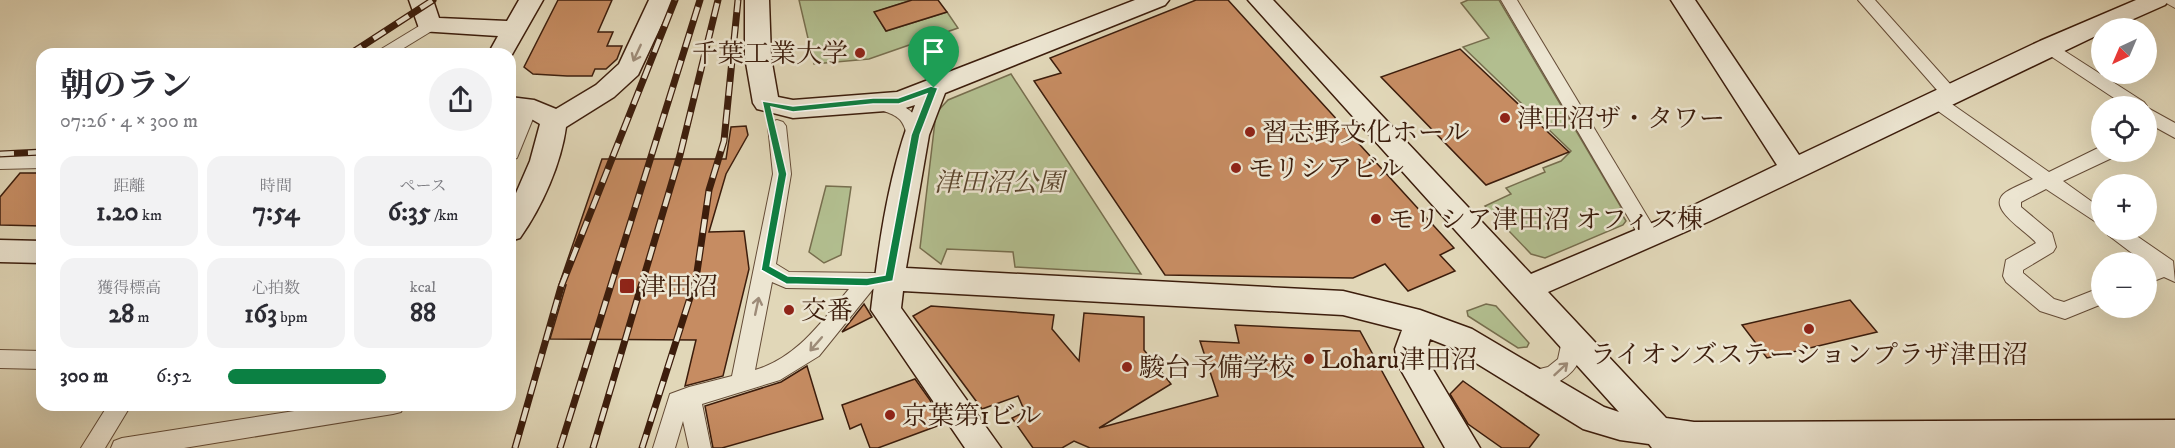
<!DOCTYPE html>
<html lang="ja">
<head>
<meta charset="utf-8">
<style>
  body { margin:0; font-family:"IM FELL DW Pica","Noto Serif JP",serif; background:#f2f2f3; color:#2b2b33; height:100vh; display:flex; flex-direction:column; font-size:22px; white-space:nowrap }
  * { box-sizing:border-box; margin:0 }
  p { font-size:20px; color:#7c7c81 }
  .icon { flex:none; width:33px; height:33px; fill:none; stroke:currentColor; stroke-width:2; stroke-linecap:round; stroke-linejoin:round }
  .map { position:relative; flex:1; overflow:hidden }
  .details { position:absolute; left:36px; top:48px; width:480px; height:363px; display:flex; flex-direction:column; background:#fff; border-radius:18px; box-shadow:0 6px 24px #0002 }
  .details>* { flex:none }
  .needle { width:39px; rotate:224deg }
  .buttons { position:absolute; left:2091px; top:18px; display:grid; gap:12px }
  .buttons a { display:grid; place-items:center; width:66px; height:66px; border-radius:50%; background:#fff; box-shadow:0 6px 24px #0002; font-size:30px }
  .pin { position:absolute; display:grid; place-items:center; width:51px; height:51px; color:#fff; margin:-62px -26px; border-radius:50% 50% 50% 0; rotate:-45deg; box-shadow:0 0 6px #0007 }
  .pin .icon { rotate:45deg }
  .round { display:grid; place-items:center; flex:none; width:63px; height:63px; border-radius:32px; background:#f2f2f3 }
  .head { display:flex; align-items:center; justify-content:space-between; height:102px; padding:0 24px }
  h1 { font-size:33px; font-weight:700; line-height:45px }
  .metrics { display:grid; grid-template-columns:repeat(3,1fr); gap:9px; height:102px; padding:6px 24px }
  .metrics div { display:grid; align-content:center; border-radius:15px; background:#f2f2f3; text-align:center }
  .metrics b { font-size:26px; font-weight:700 }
  .metrics small { font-size:16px; font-weight:400 }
  .metrics p { font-size:16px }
  ul { padding:0 24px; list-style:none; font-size:20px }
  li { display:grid; grid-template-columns:96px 72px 1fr; align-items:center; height:45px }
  li i { height:15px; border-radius:8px; background:#0b8043 }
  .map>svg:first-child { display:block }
  .green { fill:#b2be8f; stroke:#776e4e; stroke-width:1.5 }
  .building { fill:#c68c62; stroke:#3c1d0c; stroke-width:1.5 }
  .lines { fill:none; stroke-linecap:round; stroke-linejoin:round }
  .street-casing { stroke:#654c37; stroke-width:2 }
  .secondary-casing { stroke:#3c1d0c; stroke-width:3 }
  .street { fill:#ece5d1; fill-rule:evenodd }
  .secondary { fill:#ece5d1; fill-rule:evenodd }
  .rail-casing { stroke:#3c1d0c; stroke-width:7 }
  .rail { stroke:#ece5d1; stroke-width:4.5; stroke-dasharray:14; stroke-linecap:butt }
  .oneway { stroke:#9d8b78 }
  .route { fill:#0b8043; stroke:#fff; stroke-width:1.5; fill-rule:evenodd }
  .poi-dot { fill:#8f2418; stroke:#ece5d1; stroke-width:2 }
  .labels { text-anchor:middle; stroke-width:5; stroke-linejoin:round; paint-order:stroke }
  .poi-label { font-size:26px; fill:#3c1d0c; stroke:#ece5d1; text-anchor:start }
  .park-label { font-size:26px; font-style:italic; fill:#5a452d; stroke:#ece5d1 }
</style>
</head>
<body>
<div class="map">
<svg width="2175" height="448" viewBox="0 0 2175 448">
  <rect width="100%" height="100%" fill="#e1d7b8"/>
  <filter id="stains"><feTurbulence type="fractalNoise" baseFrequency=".00333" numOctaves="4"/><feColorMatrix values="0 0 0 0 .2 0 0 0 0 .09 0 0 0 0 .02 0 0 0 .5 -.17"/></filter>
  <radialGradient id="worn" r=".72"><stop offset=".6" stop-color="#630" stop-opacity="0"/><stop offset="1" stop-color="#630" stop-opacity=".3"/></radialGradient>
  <g class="green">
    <path d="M 799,0 L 912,0 L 875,12 L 886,31 L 947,12 L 958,28 L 869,59 L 814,64 Z"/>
    <path d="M 1468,0 L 1499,0 L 1621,207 L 1619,209 L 1626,221 L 1623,225 L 1545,258 L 1531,254 L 1485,206 L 1511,194 L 1506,188 L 1545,172 L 1543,168 L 1561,161 L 1571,151 L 1463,47 L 1489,38 L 1461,3 Z"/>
    <path d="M 1011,74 L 1141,274 L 1015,267 L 1013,252 L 947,249 L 941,264 L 920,248 L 936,113 L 948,100 Z"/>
    <path d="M 826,186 L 851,187 L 841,255 L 824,263 L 809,252 Z"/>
    <path d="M 1486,304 L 1496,306 L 1529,343 L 1527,347 L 1518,348 L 1468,316 L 1467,311 Z"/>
  </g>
  <g class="building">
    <path d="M 558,0 L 612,0 L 598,32 L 613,32 L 607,46 L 622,46 L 617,59 L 606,69 L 595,69 L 592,76 L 567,76 L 533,74 L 524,67 Z"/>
    <path d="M 912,0 L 938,0 L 947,12 L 886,31 L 874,12 Z"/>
    <path d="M 1196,0 L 1228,0 L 1454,248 L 1440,255 L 1455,271 L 1408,291 L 1385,264 L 1353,278 L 1165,275 L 1034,81 L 1061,73 L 1050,58 Z"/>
    <path d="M 1460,49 L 1569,152 L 1486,185 L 1381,77 Z"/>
    <path d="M 746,126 L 748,135 L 726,174 L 709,232 L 744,231 L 749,269 L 723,376 L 685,386 L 696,340 L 550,339 L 566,285 L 559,285 L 602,159 L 726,159 L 731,127 Z"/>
    <path d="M 20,173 L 42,173 L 42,226 L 0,225 L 0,197 Z"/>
    <path d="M 1850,300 L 1877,332 L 1767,358 L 1742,325 Z"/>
    <path d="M 864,304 L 872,317 L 842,332 Z"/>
    <path d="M 931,306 L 1054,315 L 1052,329 L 1079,361 L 1084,313 L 1144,317 L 1144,350 L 1171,384 L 1099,428 L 1218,396 L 1200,341 L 1239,343 L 1235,325 L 1360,331 L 1424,448 L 1090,448 L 1074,441 L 1062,448 L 1033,448 L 1012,418 L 1025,412 L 1018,396 L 982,409 L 913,316 Z"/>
    <path d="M 807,366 L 823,419 L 722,448 L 713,448 L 705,406 L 781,382 Z"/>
    <path d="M 915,379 L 930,400 L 940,425 L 878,448 L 870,448 L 861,424 L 850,429 L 842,405 Z"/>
    <path d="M 1463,381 L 1539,435 L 1529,448 L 1502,448 L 1468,424 L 1450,394 Z"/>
  </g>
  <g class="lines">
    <defs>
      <g id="street">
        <path d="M 1501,0 L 1517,0 L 1656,231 L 1659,236 L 1656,241 L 1649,243 L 1642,241 Z"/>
        <path d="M 1858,0 L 1875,0 L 1960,95 L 1957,99 L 1946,100 L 2049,172 L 2100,147 L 2102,152 L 2116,152 L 2114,157 L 2063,181 L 2102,209 L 2102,226 L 2046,189 L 2021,202 L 2021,207 L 2052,233 L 2056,247 L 2053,252 L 2023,270 L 2023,273 L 2054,299 L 2064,302 L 2102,287 L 2102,304 L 2065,319 L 2040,311 L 2006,282 L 2003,276 L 2006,260 L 2036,243 C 2029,232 1983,208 2006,192 C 2014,187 2024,183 2033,179 L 1931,106 L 1928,102 L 1931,98 L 1944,98 Z"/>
        <path d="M 2161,0 L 2175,0 L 2175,8 Z"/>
        <path d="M 429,20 L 437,25 L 435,29 L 394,54 L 373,54 Z"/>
        <path d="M 2049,41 L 2144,102 L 2147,106 L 2146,107 L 2126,106 L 2043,51 L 2041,47 L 2043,43 Z"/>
        <path d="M 876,96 C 901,103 917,109 925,135 L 922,140 L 910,140 C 905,132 905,123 898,118 C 889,110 873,111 867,102 Z"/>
        <path d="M 516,100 L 522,102 L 534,116 L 519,153 L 517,158 L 510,160 L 510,131 L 516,117 L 510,111 L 510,102 Z"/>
        <path d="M 2146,107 L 2175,123 L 2175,138 L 2146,122 Z"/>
        <path d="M 777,120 L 783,122 L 786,126 L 791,174 L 776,264 L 789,272 L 875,273 L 882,275 L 885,281 L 882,287 L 873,289 L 819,356 L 780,380 L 702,404 L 711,448 L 689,448 L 683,421 L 675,448 L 653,448 L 670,394 L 689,387 L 732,376 L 773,174 L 768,126 L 771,122 ZM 772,282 L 786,288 L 849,289 C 822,321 797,358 755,370 Z"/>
        <path d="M 42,154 L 42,168 L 0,169 L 0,155 Z"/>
        <path d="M 2105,230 L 2128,230 L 2173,261 L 2175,282 L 2164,277 L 2146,284 L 2146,267 L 2149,266 L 2108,235 Z"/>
        <path d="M 1571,328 L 1578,331 C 1596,366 1551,397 1519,386 L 1516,380 L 1519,374 L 1548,367 L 1558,359 L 1564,331 Z"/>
        <path d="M 0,350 L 42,351 L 42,369 L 0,368 Z"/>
        <path d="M 108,405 L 131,405 L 105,448 L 81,448 Z"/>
        <path d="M 333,405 L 404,405 L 401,412 L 393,414 L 184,448 L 111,448 L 114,441 L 122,438 Z"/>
      </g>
      <g id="secondary">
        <path d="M 409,0 L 433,0 L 439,18 L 507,21 L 519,0 L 543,0 L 510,58 L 510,54 L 488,54 L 498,36 L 420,31 Z"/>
        <path d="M 649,0 L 673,0 L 638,75 L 614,97 L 566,127 C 561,164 542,207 520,238 L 510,241 L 510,207 L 530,161 L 540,124 L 528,117 L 510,115 L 510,97 L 534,100 L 556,109 L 596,85 L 619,64 Z"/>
        <path d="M 745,0 L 769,0 L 771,57 L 778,97 L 793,100 L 897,92 L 1135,0 L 1169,0 L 1165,5 L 945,93 L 929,135 L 906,268 L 1343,291 L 1420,310 L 1472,329 L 1604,407 L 1619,412 L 1248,0 L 1273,0 L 1531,274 L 1690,207 L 1777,165 L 1671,0 L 1695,0 L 1799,155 L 2040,41 L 2136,0 L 2169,0 L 2165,5 L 2113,28 L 2102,28 L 2102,33 L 1710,221 L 1548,292 L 1666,418 L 1694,422 L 2175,420 L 2175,448 L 1652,448 L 1649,444 L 1620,440 L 1583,429 L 1450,347 L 1430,339 L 1427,349 L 1428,361 L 1480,448 L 1445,448 L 1397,363 L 1395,349 L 1402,330 L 1343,315 L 903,291 L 901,308 L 1001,448 L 965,448 L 871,310 C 879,242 889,169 915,105 L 899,110 L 793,118 L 757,109 L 753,103 L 745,57 Z"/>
        <path d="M 0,240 L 42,241 L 42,263 L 0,262 Z"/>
      </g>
    </defs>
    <use href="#street" class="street-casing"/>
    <use href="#secondary" class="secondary-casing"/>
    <use href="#street" class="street"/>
    <use href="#secondary" class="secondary"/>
    <defs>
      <g id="rail">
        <path d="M 350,54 L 433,0"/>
        <path d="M 0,154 L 42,152"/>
        <path d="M 515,448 L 561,287 L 675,0"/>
        <path d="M 560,448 L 700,0"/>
        <path d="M 593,448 L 680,155 L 718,0"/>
        <path d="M 642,448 L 696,279 L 709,190 L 724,141 L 738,0"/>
      </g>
    </defs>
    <use href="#rail" class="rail-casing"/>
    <use href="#rail" class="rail"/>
  </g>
  <defs><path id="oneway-shaft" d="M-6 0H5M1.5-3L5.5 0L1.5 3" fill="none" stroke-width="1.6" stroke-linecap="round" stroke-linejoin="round" transform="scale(1.5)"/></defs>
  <g class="oneway">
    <use href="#oneway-shaft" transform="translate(637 53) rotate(115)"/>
    <use href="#oneway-shaft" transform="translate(757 306) rotate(-78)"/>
    <use href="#oneway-shaft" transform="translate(816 344) rotate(131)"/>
    <use href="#oneway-shaft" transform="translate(1561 369) rotate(-43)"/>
  </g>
  <path class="route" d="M 931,86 L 938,88 L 920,135 L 893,281 L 867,286 L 786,284 L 761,270 L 778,174 L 762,101 L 793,106 L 873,98 L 898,98 ZM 927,94 L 911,135 L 885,275 L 867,278 L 788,276 L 770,266 L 787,174 L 771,107 L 793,112 L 873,104 L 899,104 Z"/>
  <g class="poi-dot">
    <circle cx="860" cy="53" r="6"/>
    <circle cx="1505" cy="118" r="6"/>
    <circle cx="1250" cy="132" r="6"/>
    <circle cx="1236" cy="168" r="6"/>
    <circle cx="1376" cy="219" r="6"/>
    <rect x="619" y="278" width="16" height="16" rx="3"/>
    <circle cx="789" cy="310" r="6"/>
    <circle cx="1809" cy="329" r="6"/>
    <circle cx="1309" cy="359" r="6"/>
    <circle cx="1127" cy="367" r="6"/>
    <circle cx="890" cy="415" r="6"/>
  </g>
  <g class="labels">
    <g class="poi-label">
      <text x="848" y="62" text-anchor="end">千葉工業大学</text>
      <text x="1517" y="127">津田沼ザ・タワー</text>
      <text x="1262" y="141">習志野文化ホール</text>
      <text x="1248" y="177">モリシアビル</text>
      <text x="1388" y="228">モリシア津田沼 オフィス棟</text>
      <text x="640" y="295">津田沼</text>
      <text x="801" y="319">交番</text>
      <text x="1809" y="363" text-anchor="middle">ライオンズステーションプラザ津田沼</text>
      <text x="1321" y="368">Loharu津田沼</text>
      <text x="1139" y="376">駿台予備学校</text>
      <text x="902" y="424">京葉第1ビル</text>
    </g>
    <g class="park-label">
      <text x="999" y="191">津田沼公園</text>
    </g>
  </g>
  <rect width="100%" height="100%" filter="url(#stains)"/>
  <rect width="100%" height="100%" fill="url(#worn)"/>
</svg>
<div class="buttons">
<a><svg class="needle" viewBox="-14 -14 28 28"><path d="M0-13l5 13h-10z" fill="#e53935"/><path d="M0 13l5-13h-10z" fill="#7c7c81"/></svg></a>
<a><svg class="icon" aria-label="locate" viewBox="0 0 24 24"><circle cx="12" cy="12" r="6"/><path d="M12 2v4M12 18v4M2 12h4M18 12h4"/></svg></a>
<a>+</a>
<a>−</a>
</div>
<div class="pin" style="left:934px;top:88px;background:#1e9e55"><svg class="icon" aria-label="arrive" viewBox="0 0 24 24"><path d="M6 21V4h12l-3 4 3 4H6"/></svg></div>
<section class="details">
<div class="head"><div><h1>朝のラン</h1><p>07:26 · 4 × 300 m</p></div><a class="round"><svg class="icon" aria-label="share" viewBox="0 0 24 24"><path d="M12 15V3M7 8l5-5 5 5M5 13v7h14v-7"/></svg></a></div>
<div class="metrics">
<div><p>距離</p><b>1.20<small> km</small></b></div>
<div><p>時間</p><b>7:54</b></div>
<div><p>ペース</p><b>6:35<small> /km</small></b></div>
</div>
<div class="metrics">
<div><p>獲得標高</p><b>28<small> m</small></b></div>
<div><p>心拍数</p><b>163<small> bpm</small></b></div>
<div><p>kcal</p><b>88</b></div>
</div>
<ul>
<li><b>300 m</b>6:52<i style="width:60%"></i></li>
</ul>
</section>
</div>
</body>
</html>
